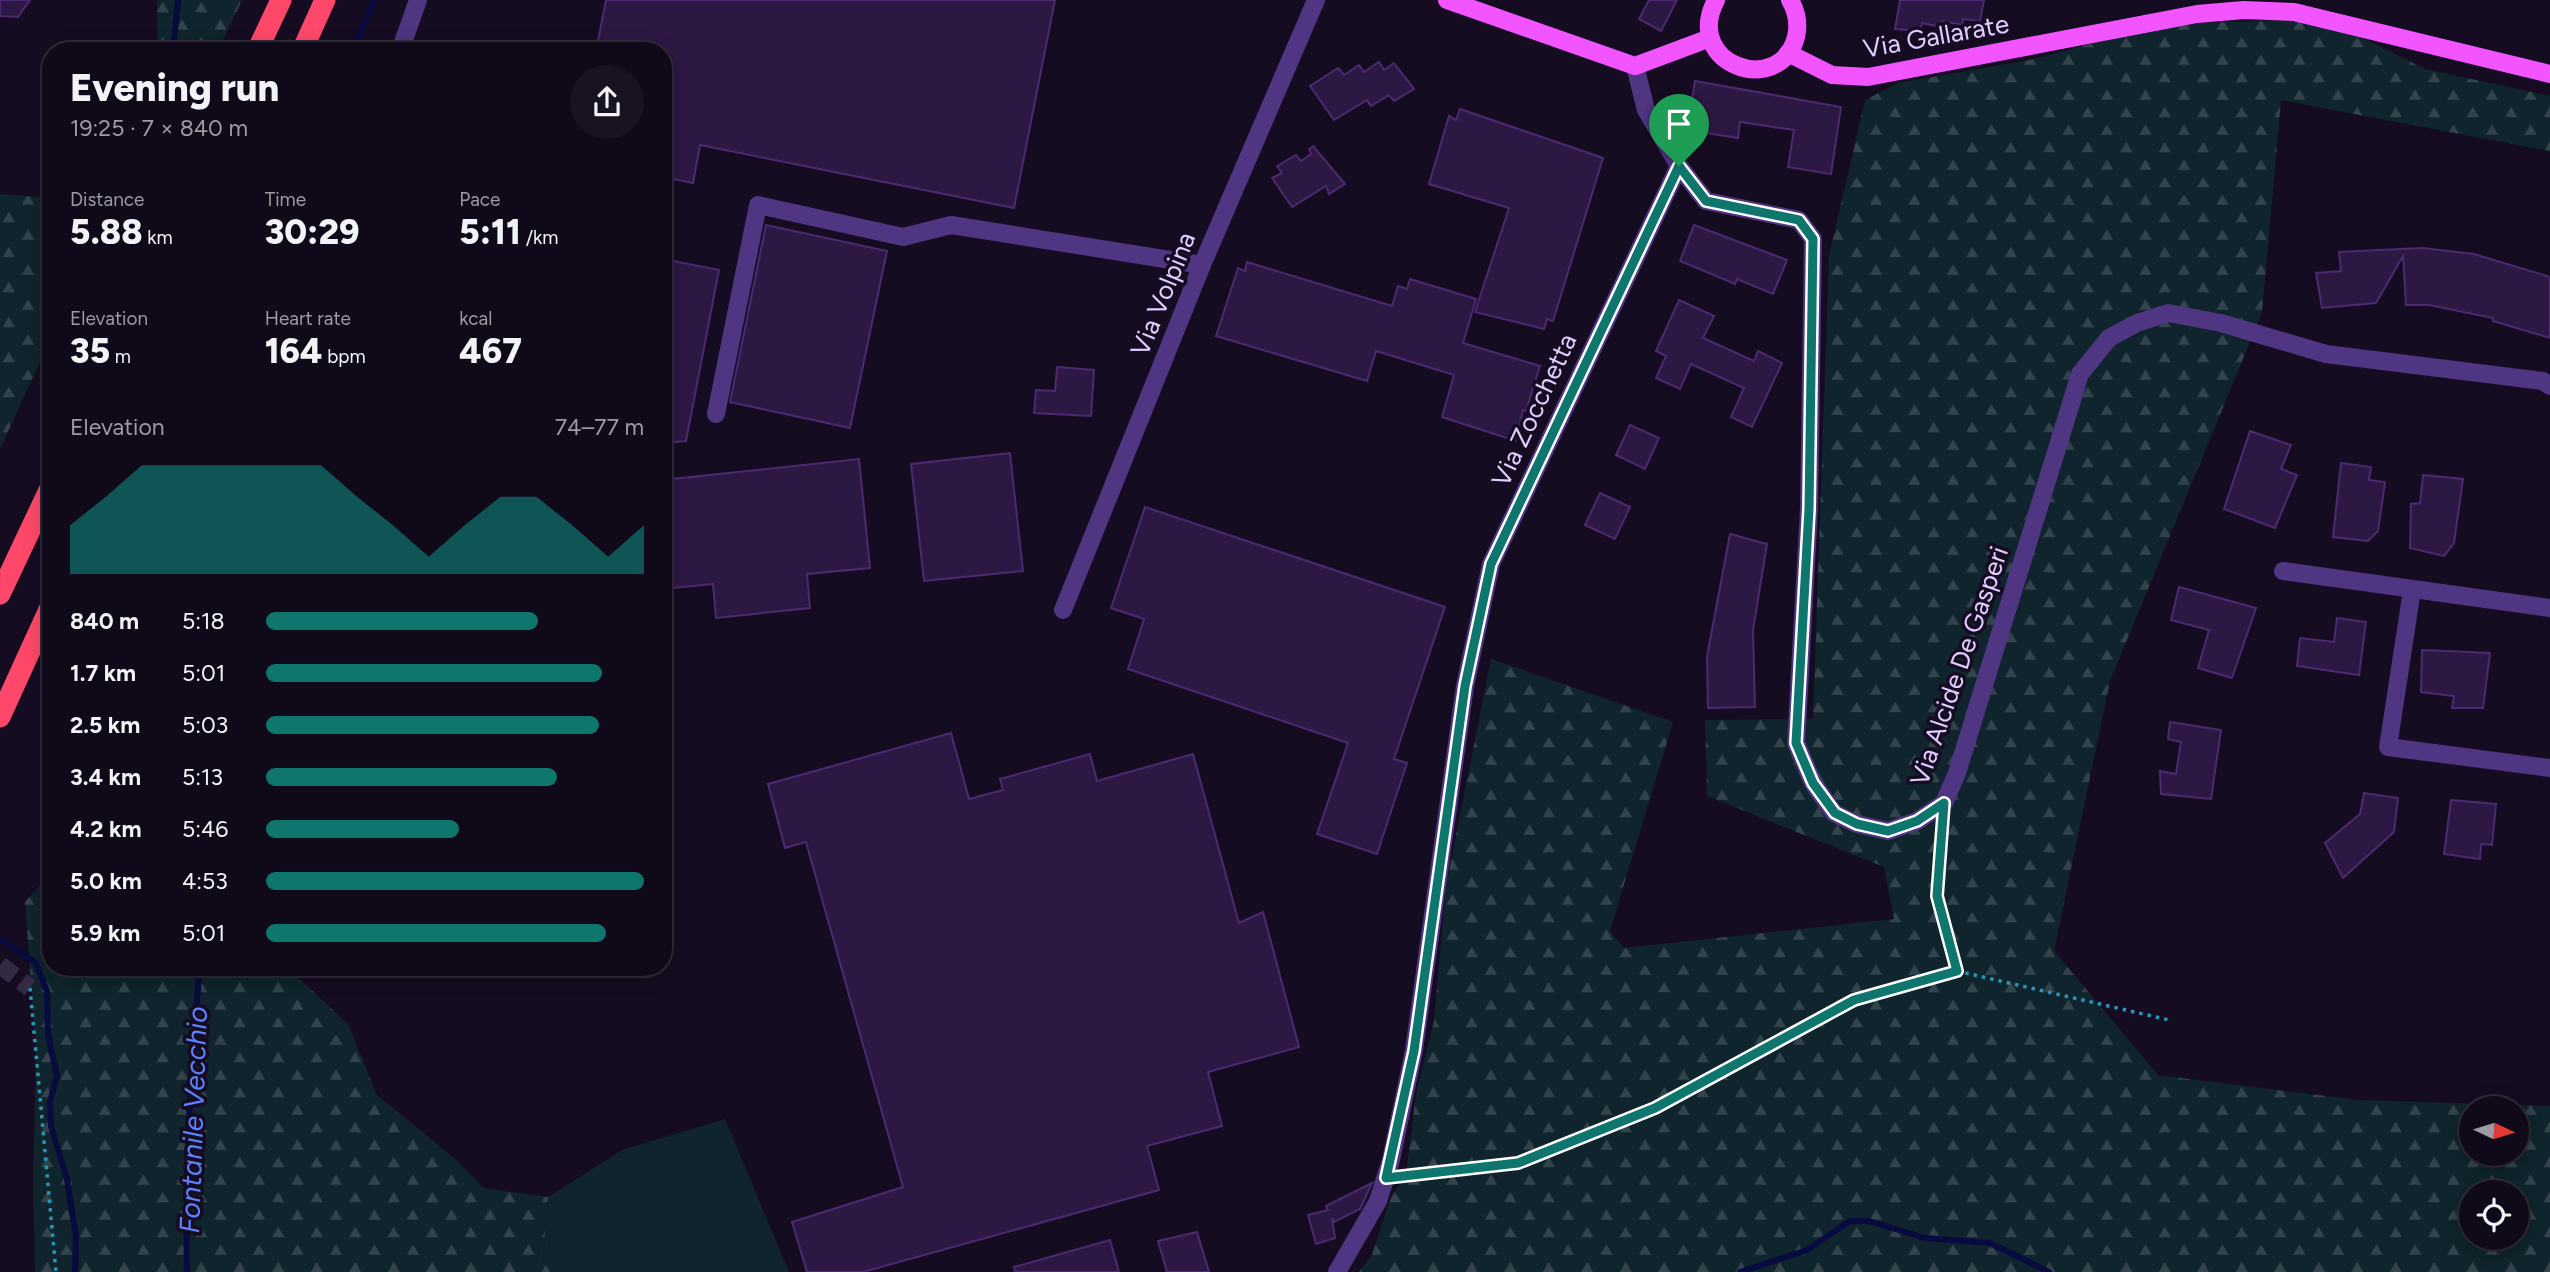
<!DOCTYPE html>
<html lang="en">
<head>
<meta charset="utf-8">
<style>
  body { margin:0; font-family:Figtree,sans-serif; background:#191223; color:#f1f3f6; height:100vh; display:flex; flex-direction:column; font-size:26px; white-space:nowrap }
  * { box-sizing:border-box; margin:0 }
  p { font-size:23px; color:#9c9aa2 }
  .icon { flex:none; width:38px; height:38px; fill:none; stroke:currentColor; stroke-width:2; stroke-linecap:round; stroke-linejoin:round }
  .map { position:relative; flex:1; overflow:hidden }
  .panel { position:absolute; left:42px; top:42px; width:630px; height:934px; display:flex; flex-direction:column; background:#10091a; border-radius:28px; box-shadow:0 4px 18px #0003,0 0 0 2px #302a39 }
  .panel>* { flex:none }
  .needle { width:46px; rotate:94deg }
  .buttons { position:absolute; left:2459px; top:1096px; display:grid; gap:14px }
  .buttons a { display:grid; place-items:center; width:70px; height:70px; border-radius:50%; background:#10091a; box-shadow:0 4px 18px #0003,0 0 0 2px #302a39; font-size:35px }
  .pin { position:absolute; display:grid; place-items:center; width:60px; height:60px; color:#fff; margin:-72px -30px; border-radius:50% 50% 50% 0; rotate:-45deg; box-shadow:0 0 7px #0007 }
  .pin .icon { rotate:45deg }
  .round { display:grid; place-items:center; flex:none; width:74px; height:74px; border-radius:37px; background:#191223 }
  .head { display:flex; align-items:center; justify-content:space-between; height:119px; padding:0 28px }
  h1 { font-size:38px; font-weight:800; line-height:52px }
  .metrics { display:grid; grid-template-columns:repeat(3,1fr); gap:10px; height:119px; padding:7px 28px }
  .metrics div { display:grid; align-content:center }
  .metrics b { font-size:35px; font-weight:800 }
  .metrics small { font-size:19px; font-weight:400 }
  .metrics p { font-size:19px }
  .chart { height:196px; padding:14px 28px }
  .chart p { display:flex; justify-content:space-between }
  .chart svg { width:100%; height:126px; margin-top:7px; fill:#0f766e; opacity:.7 }
  ul { padding:0 28px; list-style:none; font-size:23px }
  li { display:grid; grid-template-columns:112px 84px 1fr; align-items:center; height:52px }
  li i { height:18px; border-radius:9px; background:#0f766e }
  .map>svg:first-child { display:block }
  .green { fill:#0f242c }
  .forest { fill:url(#forest-firs); fill-rule:evenodd }
  .lines { fill:none; stroke-linecap:round; stroke-linejoin:round }
  .stream { stroke:#070b40; stroke-width:6 }
  .building { fill:#2d1843; stroke:#4c2970; stroke-width:2 }
  .minor-tunnel { stroke:#342943; stroke-width:18; stroke-dasharray:18 9; stroke-linecap:butt }
  .path { stroke:#2995b7; stroke-width:3.5; stroke-dasharray:3.5 5; stroke-linecap:butt }
  .minor { stroke:#4f3582; stroke-width:18 }
  .major { stroke:#f254ff; stroke-width:18 }
  .highway { stroke:#ff4869; stroke-width:21 }
  .route-casing { stroke:#fff; stroke-width:14 }
  .route { stroke:#0f766e; stroke-width:9 }
  .labels { text-anchor:middle; stroke-width:7; stroke-linejoin:round; paint-order:stroke }
  .street-label { font-size:26px; fill:#e1cdff; stroke:#160c22 }
  .water-label { font-size:28px; font-style:italic; fill:#5b82ff; stroke:#160c22 }
</style>
</head>
<body>
<div class="map">
<svg width="2550" height="1272" viewBox="0 0 2550 1272">
  <defs>
    <pattern id="forest-firs" width="22" height="20" patternUnits="userSpaceOnUse" patternTransform="scale(1.75)"><rect width="22" height="20" fill="#0f242c"/><path d="M5 1l3.5 6h-7zM16 11l3.5 6h-7z" fill="#32434c"/></pattern>
  </defs>
  <rect width="100%" height="100%" fill="#160c22"/>
  <path class="green" d="M 725,1119 L 789,1272 L 550,1272 L 543,1260 L 548,1197 L 622,1150 Z"/>
  <g class="forest">
    <path d="M 157,0 L 242,0 L 218,51 L 158,51 Z"/>
    <path d="M 2292,20 L 2347,30 L 2425,69 L 2550,96 L 2550,151 L 2281,100 L 2262,313 L 2110,681 L 2054,951 L 2158,1075 L 2358,1100 L 2550,1106 L 2550,1272 L 1359,1272 L 1372,1255 L 1391,1197 L 1406,1175 L 1416,1094 L 1434,1021 L 1446,886 L 1491,659 L 1673,722 L 1610,931 L 1624,948 L 1894,919 L 1884,867 L 1707,796 L 1705,720 L 1813,719 L 1829,256 L 1865,100 L 1898,83 L 2030,60 L 2128,34 L 2202,23 ZM 2471,1108 L 2516,1108 L 2516,1153 L 2471,1153 ZM 2471,1192 L 2516,1192 L 2516,1237 L 2471,1237 Z"/>
    <path d="M 0,194 L 51,198 L 51,338 L 0,449 Z"/>
    <path d="M 51,873 L 51,968 L 288,968 L 348,1024 L 377,1095 L 454,1158 L 484,1188 L 548,1197 L 543,1260 L 550,1272 L 35,1272 L 33,1184 L 36,1052 L 25,902 Z"/>
  </g>
  <g class="lines">
    <g class="stream">
      <path d="M 173,51 L 178,0"/>
      <path d="M 353,51 L 374,0"/>
      <path d="M 2,940 L 36,963 L 47,991 L 48,1034 L 57,1076 L 50,1102 L 51,1126 L 67,1179 L 76,1237 L 75,1272"/>
      <path d="M 187,1272 C 185,1171 190,1069 200,968"/>
      <path d="M 1740,1272 L 1807,1250 L 1850,1221 L 1869,1221 L 1925,1238 L 1990,1243 L 2049,1272"/>
    </g>
  </g>
  <g class="building">
    <path d="M 0,0 L 30,0 L 18,17 L 0,16 Z"/>
    <path d="M 606,0 L 1055,0 L 1014,208 L 700,145 L 693,183 L 663,177 L 663,51 L 596,51 Z"/>
    <path d="M 1649,0 L 1677,0 L 1661,31 L 1639,19 Z"/>
    <path d="M 1900,0 L 1984,0 L 1980,21 L 1963,19 L 1962,25 L 1942,21 L 1941,27 L 1922,23 L 1920,31 L 1895,29 Z"/>
    <path d="M 1379,62 L 1384,70 L 1394,63 L 1414,89 L 1394,101 L 1389,95 L 1371,106 L 1367,100 L 1334,120 L 1310,86 L 1338,68 L 1344,75 L 1359,65 L 1364,72 Z"/>
    <path d="M 1695,81 L 1841,107 L 1831,174 L 1788,167 L 1794,130 L 1740,122 L 1738,138 L 1687,130 Z"/>
    <path d="M 1460,109 L 1603,158 L 1553,321 L 1547,319 L 1544,329 L 1475,312 L 1509,208 L 1429,184 L 1449,116 L 1456,120 Z"/>
    <path d="M 1313,146 L 1345,184 L 1329,194 L 1326,186 L 1292,207 L 1272,178 L 1282,173 L 1277,166 L 1296,155 L 1301,161 L 1311,154 L 1309,149 Z"/>
    <path d="M 766,225 L 887,251 L 850,428 L 730,402 Z"/>
    <path d="M 1694,225 L 1787,260 L 1773,294 L 1737,279 L 1735,284 L 1680,261 Z"/>
    <path d="M 2422,248 L 2474,254 L 2550,277 L 2550,338 L 2493,321 L 2493,318 L 2429,305 L 2406,305 L 2403,256 L 2376,303 L 2322,308 L 2316,273 L 2341,271 L 2339,252 Z"/>
    <path d="M 663,259 L 719,270 L 686,441 L 663,443 Z"/>
    <path d="M 1247,262 L 1392,306 L 1398,286 L 1407,289 L 1410,279 L 1476,299 L 1463,343 L 1540,366 L 1526,411 L 1523,410 L 1516,441 L 1442,417 L 1454,375 L 1376,351 L 1367,381 L 1216,336 L 1238,268 L 1245,271 Z"/>
    <path d="M 1679,300 L 1714,316 L 1703,338 L 1754,361 L 1758,351 L 1782,363 L 1752,427 L 1731,417 L 1744,388 L 1691,364 L 1680,389 L 1656,378 L 1666,356 L 1656,351 Z"/>
    <path d="M 1057,367 L 1094,370 L 1091,416 L 1034,413 L 1036,390 L 1055,391 Z"/>
    <path d="M 1630,425 L 1659,438 L 1645,469 L 1616,455 Z"/>
    <path d="M 2250,431 L 2291,445 L 2281,469 L 2297,475 L 2275,528 L 2224,509 Z"/>
    <path d="M 1010,453 L 1023,571 L 924,581 L 911,464 Z"/>
    <path d="M 859,459 L 870,568 L 807,574 L 810,608 L 716,618 L 713,584 L 663,589 L 663,480 Z"/>
    <path d="M 2341,463 L 2371,467 L 2369,480 L 2385,482 L 2378,531 L 2368,541 L 2333,537 Z"/>
    <path d="M 2423,475 L 2463,479 L 2454,543 L 2444,556 L 2410,548 L 2411,504 L 2420,503 Z"/>
    <path d="M 1600,493 L 1630,507 L 1615,539 L 1585,525 Z"/>
    <path d="M 1145,507 L 1445,607 L 1394,759 L 1407,763 L 1377,854 L 1317,834 L 1348,743 L 1128,669 L 1144,619 L 1111,608 Z"/>
    <path d="M 1730,534 L 1767,544 L 1753,630 L 1755,707 L 1708,708 L 1707,656 Z"/>
    <path d="M 2179,587 L 2256,608 L 2232,678 L 2198,668 L 2209,630 L 2171,620 Z"/>
    <path d="M 2337,618 L 2366,622 L 2359,675 L 2297,666 L 2300,638 L 2334,642 Z"/>
    <path d="M 2422,650 L 2490,653 L 2483,708 L 2452,708 L 2454,696 L 2421,692 Z"/>
    <path d="M 2170,722 L 2221,730 L 2211,799 L 2161,794 L 2160,771 L 2176,774 L 2181,742 L 2168,739 Z"/>
    <path d="M 951,733 L 969,799 L 1003,790 L 1000,779 L 1090,754 L 1097,781 L 1193,754 L 1239,923 L 1263,912 L 1299,1047 L 1208,1072 L 1222,1126 L 1147,1146 L 1159,1190 L 863,1272 L 807,1272 L 792,1222 L 903,1187 L 806,842 L 785,848 L 768,784 Z"/>
    <path d="M 2364,793 L 2398,798 L 2394,832 L 2343,878 L 2325,843 L 2360,814 Z"/>
    <path d="M 2451,800 L 2496,804 L 2492,845 L 2481,844 L 2480,859 L 2444,854 Z"/>
    <path d="M 1372,1183 L 1360,1209 L 1334,1222 L 1332,1218 L 1335,1238 L 1316,1244 L 1308,1215 L 1328,1210 L 1326,1206 Z"/>
    <path d="M 1197,1232 L 1209,1272 L 1167,1272 L 1158,1241 Z"/>
    <path d="M 1110,1240 L 1119,1272 L 1015,1272 L 1014,1267 Z"/>
  </g>
  <g class="lines">
    <path class="minor-tunnel" d="M 0,965 L 30,988"/>
    <g class="path">
      <path d="M 1957,971 L 2169,1020"/>
      <path d="M 30,988 L 56,1272"/>
      <path d="M 1405,1176 L 1518,1163 L 1655,1108 L 1854,1000 L 1957,971 L 1937,896 L 1942,827"/>
    </g>
    <g class="minor">
      <path d="M 400,51 L 418,0"/>
      <path d="M 1635,66 L 1646,110 L 1679,166 L 1706,201 L 1799,220 L 1813,239 L 1809,509 L 1796,743 L 1813,783 L 1834,813 L 1857,824 L 1888,831 L 1917,821 L 1944,803 L 1957,773 L 2080,374 L 2109,338 L 2137,323 L 2168,313 L 2221,323 L 2326,354 L 2543,381 L 2550,386"/>
      <path d="M 716,414 L 758,205 L 903,237 L 951,225 L 1202,265"/>
      <path d="M 2283,571 L 2550,608"/>
      <path d="M 2412,590 L 2388,747 L 2550,768"/>
      <path d="M 1063,610 L 1202,265 L 1316,0"/>
      <path d="M 1337,1272 L 1378,1201 L 1391,1160 L 1414,1050 L 1465,686 L 1491,564 L 1679,166"/>
    </g>
    <g class="major">
      <path d="M 1447,0 L 1635,66 L 1710,38"/>
      <path d="M 1716,0 C 1682,65 1780,98 1796,37 C 1799,24 1797,12 1790,0"/>
      <path d="M 1788,53 L 1832,75 L 1868,77 L 2197,14 L 2244,10 L 2294,12 L 2550,74"/>
    </g>
    <g class="highway">
      <path d="M 257,51 L 281,0"/>
      <path d="M 302,51 L 325,0"/>
      <path d="M 0,594 L 51,486"/>
      <path d="M 0,717 L 51,605"/>
    </g>
  </g>
  <g class="lines">
    <defs>
      <path id="route" d="M 1679,166 L 1706,201 L 1799,220 L 1813,239 L 1809,509 L 1796,743 L 1813,783 L 1835,813 L 1857,824 L 1888,831 L 1917,821 L 1944,803 L 1937,896 L 1957,971 L 1854,1000 L 1655,1108 L 1518,1163 L 1386,1178 L 1414,1051 L 1465,686 L 1491,564 Z"/>
    </defs>
    <use href="#route" class="route-casing"/>
    <use href="#route" class="route"/>
  </g>
  <g class="labels">
    <g class="street-label">
      <text transform="translate(1936 36) rotate(-10)" y="9">Via Gallarate</text>
      <text transform="translate(1163 294) rotate(-68)" y="9">Via Volpina</text>
      <text transform="translate(1534 410) rotate(-65)" y="9">Via Zocchetta</text>
      <text transform="translate(1959 666) rotate(-71)" y="9">Via Alcide De Gasperi</text>
    </g>
    <g class="water-label">
      <text transform="translate(193 1120) rotate(-88)" y="10">Fontanile Vecchio</text>
    </g>
  </g>
</svg>
<div class="buttons">
<a><svg class="needle" viewBox="-14 -14 28 28"><path d="M0-13l5 13h-10z" fill="#e53935"/><path d="M0 13l5-13h-10z" fill="#9c9aa2"/></svg></a>
<a><svg class="icon" aria-label="locate" viewBox="0 0 24 24"><circle cx="12" cy="12" r="6"/><path d="M12 2v4M12 18v4M2 12h4M18 12h4"/></svg></a>
</div>
<div class="pin" style="left:1679px;top:166px;background:#1e9e55"><svg class="icon" aria-label="arrive" viewBox="0 0 24 24"><path d="M6 21V4h12l-3 4 3 4H6"/></svg></div>
<section class="panel">
<div class="head"><div><h1>Evening run</h1><p>19:25 · 7 × 840 m</p></div><a class="round"><svg class="icon" aria-label="share" viewBox="0 0 24 24"><path d="M12 15V3M7 8l5-5 5 5M5 13v7h14v-7"/></svg></a></div>
<div class="metrics">
<div><p>Distance</p><b>5.88<small> km</small></b></div>
<div><p>Time</p><b>30:29</b></div>
<div><p>Pace</p><b>5:11<small> /km</small></b></div>
</div>
<div class="metrics">
<div><p>Elevation</p><b>35<small> m</small></b></div>
<div><p>Heart rate</p><b>164<small> bpm</small></b></div>
<div><p>kcal</p><b>467</b></div>
</div>
<div class="chart"><p><span>Elevation</span>74–77 m</p>
<svg viewBox="0 0 160 44" preserveAspectRatio="none"><path d="M0 44V27L10 17L20 6L30 6L40 6L50 6L60 6L70 6L80 17L90 27L100 38L110 27L120 17L130 17L140 27L150 38L160 27V44z"/></svg>
</div>
<ul>
<li><b>840 m</b>5:18<i style="width:72%"></i></li>
<li><b>1.7 km</b>5:01<i style="width:89%"></i></li>
<li><b>2.5 km</b>5:03<i style="width:88%"></i></li>
<li><b>3.4 km</b>5:13<i style="width:77%"></i></li>
<li><b>4.2 km</b>5:46<i style="width:51%"></i></li>
<li><b>5.0 km</b>4:53<i style="width:100%"></i></li>
<li><b>5.9 km</b>5:01<i style="width:90%"></i></li>
</ul>
</section>
</div>
</body>
</html>
